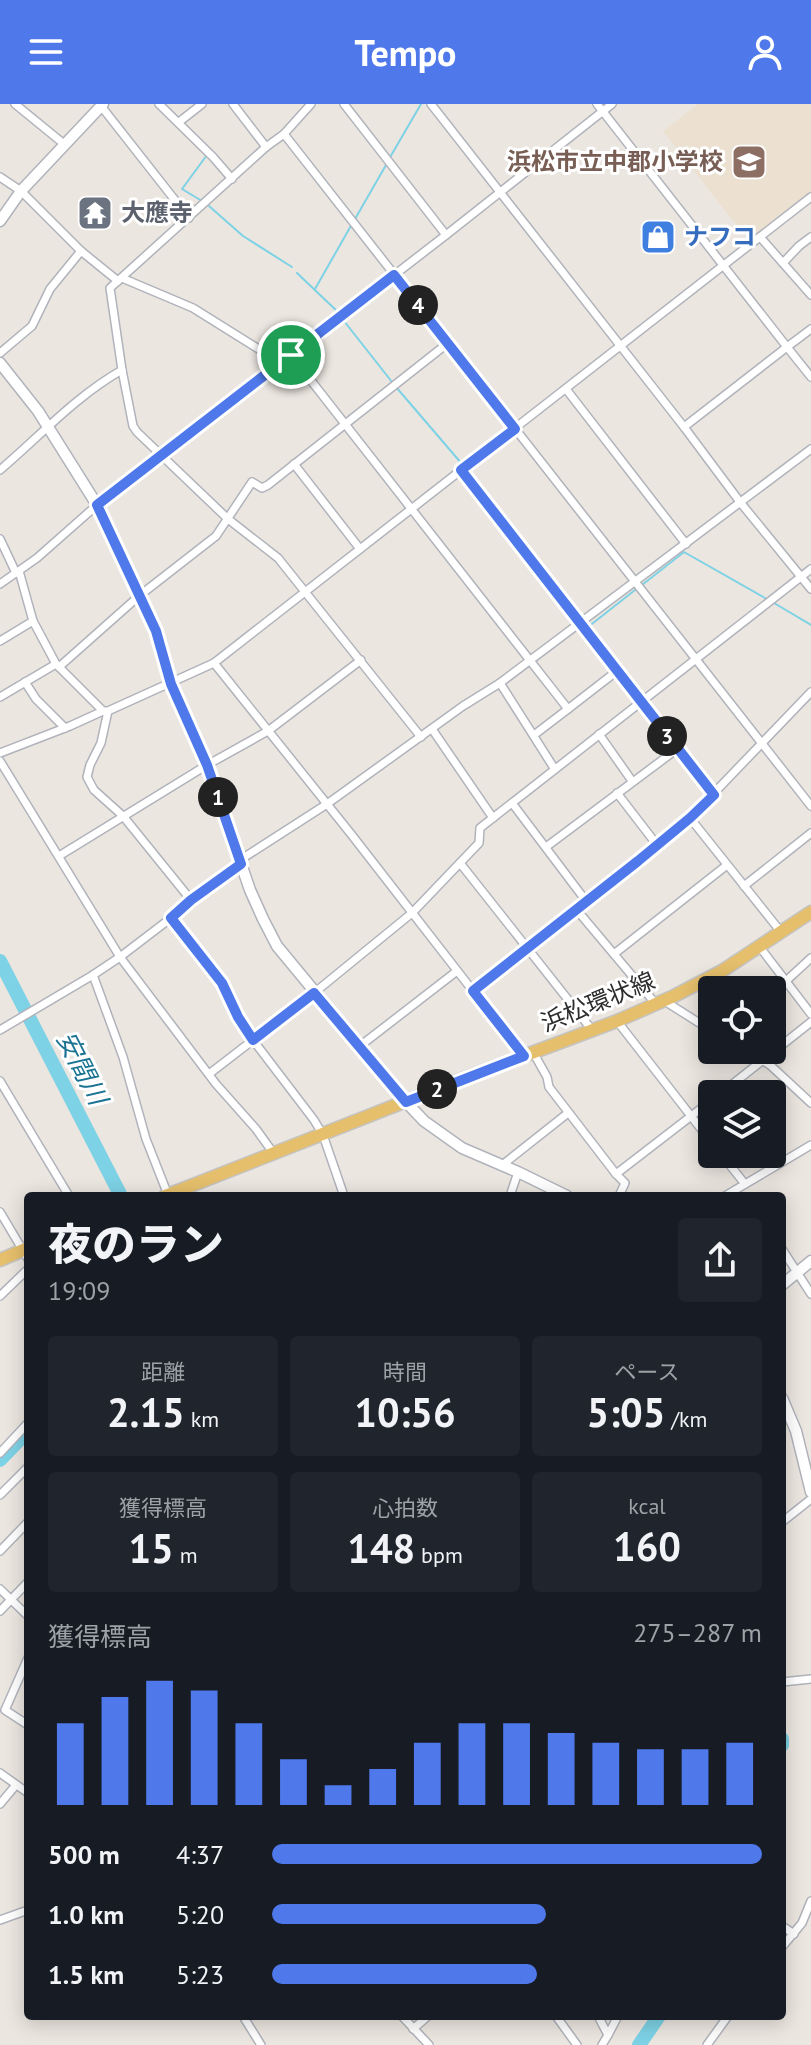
<!DOCTYPE html>
<html lang="ja">
<head>
<meta charset="utf-8">
<style>
  body { margin:0; font-family:"PT Sans","Noto Sans JP",sans-serif; background:#20242c; color:#f1f3f6; height:100vh; display:flex; flex-direction:column; font-size:30px; white-space:nowrap }
  * { box-sizing:border-box; margin:0 }
  p { font-size:26px; color:#9ea1a6 }
  .icon { flex:none; width:44px; height:44px; fill:none; stroke:currentColor; stroke-width:2; stroke-linecap:round; stroke-linejoin:round }
  .map { position:relative; flex:1; overflow:hidden }
  .drawer { position:absolute; left:24px; top:1088px; width:762px; height:828px; display:flex; flex-direction:column; background:#171b24; border-radius:8px; box-shadow:0 4px 20px #0003 }
  .drawer>* { flex:none }
  .controls { position:absolute; left:698px; top:872px; display:grid; gap:16px }
  .controls a { display:grid; place-items:center; width:88px; height:88px; border-radius:8px; background:#171b24; box-shadow:0 4px 20px #0003; font-size:40px }
  .pin { position:absolute; display:grid; place-items:center; width:68px; height:68px; color:#fff; margin:-34px; border:4px solid #fff; border-radius:50%; box-shadow:0 2px 8px #0007 }
  .km { position:absolute; width:40px; height:40px; margin:-20px; border-radius:50%; background:#222; color:#fff; font-size:22px; line-height:40px; text-align:center }
  .round { display:grid; place-items:center; flex:none; width:84px; height:84px; border-radius:8px; background:#20242c }
  .headline { display:flex; align-items:center; justify-content:space-between; height:136px; padding:0 24px }
  h1 { font-size:44px; font-weight:800; line-height:60px }
  .figures { display:grid; grid-template-columns:repeat(3,1fr); gap:12px; height:136px; padding:8px 24px }
  .figures div { display:grid; align-content:center; border-radius:8px; background:#20242c; text-align:center }
  .figures b { font-size:40px; font-weight:800 }
  .figures small { font-size:22px; font-weight:400 }
  .figures p { font-size:22px }
  .chart { height:224px; padding:16px 24px }
  .chart p { display:flex; justify-content:space-between }
  .chart svg { width:100%; height:144px; margin-top:8px; stroke:#4f79eb; stroke-width:6 }
  ul { padding:0 24px; list-style:none; font-size:26px }
  li { display:grid; grid-template-columns:128px 96px 1fr; align-items:center; height:60px }
  li i { height:20px; border-radius:10px; background:#4f79eb }
  header { display:flex; justify-content:space-between; align-items:center; height:104px; padding:0 24px; background:#4f79eb; color:#fff; font-size:36px; font-weight:800 }
  .map>svg:first-child { display:block }
  .education { fill:#ece1d1 }
  .lines { fill:none; stroke-linecap:round; stroke-linejoin:round }
  .stream { stroke:#7dd2e5; stroke-width:2 }
  .river { stroke:#7dd2e5; stroke-width:14 }
  .street-casing { stroke:#b0b3bb; stroke-width:10 }
  .secondary-casing { stroke:#b0b3bb; stroke-width:13 }
  .primary-casing { stroke:#c4c4c4; stroke-width:15 }
  .street { stroke:#fff; stroke-width:7 }
  .secondary { stroke:#fff; stroke-width:10 }
  .primary { stroke:#e5bf6c; stroke-width:12 }
  .route-casing { stroke:#fff; stroke-width:16 }
  .route { stroke:#4f79eb; stroke-width:10 }
  .labels { text-anchor:middle; stroke-width:6; stroke-linejoin:round; paint-order:stroke }
  .education-label { font-size:24px; font-weight:bold; fill:#785e54; stroke:#fff; text-anchor:end }
  .worship-label { font-size:24px; font-weight:bold; fill:#5b616d; stroke:#fff; text-anchor:start }
  .shop-label { font-size:24px; font-weight:bold; fill:#366cbe; stroke:#fff; text-anchor:start }
  .street-label { font-size:24px; fill:#2c2c2c; stroke:#fff }
  .water-label { font-size:26px; font-style:italic; fill:#1a7393; stroke:#fff }
</style>
</head>
<body>
<header><svg class="icon" aria-label="menu" viewBox="0 0 24 24"><path d="M4 6h16M4 12h16M4 18h16"/></svg>Tempo<svg class="icon" aria-label="person" viewBox="0 0 24 24"><circle cx="12" cy="8" r="4"/><path d="M4 21q1-7 8-7t8 7"/></svg></header>
<div class="map">
<svg width="811" height="1941" viewBox="0 0 811 1941">
  <rect width="100%" height="100%" fill="#ece6e0"/>
  <path class="education" d="M 698,0 L 811,0 L 811,89 L 751,136 L 730,113 L 663,27 Z"/>
  <g class="lines">
    <g class="stream">
      <path d="M 389,55 L 421,0"/>
      <path d="M 202,97 L 182,85 L 207,51"/>
      <path d="M 209,102 L 243,132 L 292,163"/>
      <path d="M 355,115 L 386,61"/>
      <path d="M 297,169 L 339,209"/>
      <path d="M 315,185 L 352,120"/>
      <path d="M 344,217 L 392,278"/>
      <path d="M 396,283 L 462,360"/>
      <path d="M 466,366 L 580,513"/>
      <path d="M 642,481 L 684,448 L 765,494"/>
      <path d="M 774,499 L 811,521"/>
      <path d="M 588,523 L 635,486"/>
    </g>
    <g class="river">
      <path d="M 0,857 L 121,1092"/>
      <path d="M 0,1356 L 28,1327"/>
      <path d="M 782,1635 L 782,1641"/>
      <path d="M 639,1941 L 659,1912"/>
    </g>
    <defs>
      <g id="street">
        <path d="M 15,0 L 64,40"/>
        <path d="M 159,0 L 213,53 L 232,75"/>
        <path d="M 233,0 L 266,43 L 284,30 L 811,702"/>
        <path d="M 344,0 L 446,131"/>
        <path d="M 431,0 L 684,323 L 740,398 L 811,485"/>
        <path d="M 597,0 L 787,243 L 684,323"/>
        <path d="M 101,2 L 189,114"/>
        <path d="M 179,18 L 202,0"/>
        <path d="M 284,30 L 311,0"/>
        <path d="M 266,43 L 110,184 L 122,266 L 133,322 L 137,328 L 228,415 L 278,454 L 421,633"/>
        <path d="M 0,73 L 21,87 L 81,147 L 118,177"/>
        <path d="M 760,133 L 811,191"/>
        <path d="M 783,159 L 799,142 L 811,133"/>
        <path d="M 122,174 L 193,204 L 281,259"/>
        <path d="M 811,225 L 787,243 L 811,273"/>
        <path d="M 0,249 L 32,222 L 50,185 L 81,147"/>
        <path d="M 291,251 L 568,605 L 534,631"/>
        <path d="M 566,285 L 686,440"/>
        <path d="M 294,360 L 360,445"/>
        <path d="M 0,366 C 40,332 76,292 122,266"/>
        <path d="M 461,366 L 714,691"/>
        <path d="M 0,435 L 16,469"/>
        <path d="M 19,467 L 33,517 L 56,560 L 103,607"/>
        <path d="M 0,480 L 37,454 L 97,401 L 446,131 L 612,0"/>
        <path d="M 0,537 L 33,517"/>
        <path d="M 214,559 L 351,730 L 473,887"/>
        <path d="M 59,563 L 139,492 L 216,432 L 252,378 L 262,384 L 268,381 L 448,239"/>
        <path d="M 25,578 L 36,595 L 65,624"/>
        <path d="M 500,579 L 554,664"/>
        <path d="M 0,593 L 56,560"/>
        <path d="M 568,605 L 617,567"/>
        <path d="M 108,607 L 101,639 L 90,661 L 87,673 L 94,686 L 123,712 L 191,796"/>
        <path d="M 432,625 L 493,714"/>
        <path d="M 599,630 L 632,677"/>
        <path d="M 0,649 L 70,622 L 103,607 L 108,607 L 214,559 L 811,93"/>
        <path d="M 0,657 L 120,853 L 216,980 L 256,1025 L 274,1050"/>
        <path d="M 617,689 L 657,741"/>
        <path d="M 512,699 L 586,797"/>
        <path d="M 690,714 L 781,828"/>
        <path d="M 546,743 L 677,645"/>
        <path d="M 59,752 L 207,661 L 268,627 L 361,556"/>
        <path d="M 240,756 L 327,700 L 463,602 L 500,579 L 811,345"/>
        <path d="M 460,759 L 592,926"/>
        <path d="M 241,760 L 191,796 L 171,814 L 222,879 L 238,913 L 253,936 L 314,1016 L 323,1031 L 344,1092"/>
        <path d="M 744,782 L 811,729"/>
        <path d="M 576,805 L 655,899"/>
        <path d="M 759,842 L 811,910"/>
        <path d="M 614,850 L 727,761"/>
        <path d="M 93,871 L 123,953 L 146,1035 L 168,1091"/>
        <path d="M 786,877 L 811,854"/>
        <path d="M 663,896 L 712,927"/>
        <path d="M 617,917 L 712,1039"/>
        <path d="M 0,926 L 93,871 L 120,853 L 171,814"/>
        <path d="M 360,942 L 457,867"/>
        <path d="M 745,946 L 770,961 L 811,999"/>
        <path d="M 533,948 L 547,973 L 549,983 L 616,1070 L 712,996"/>
        <path d="M 524,952 L 473,887 L 690,714 L 811,588"/>
        <path d="M 209,970 L 314,889 L 412,809 L 479,739 L 480,724 L 811,465"/>
        <path d="M 0,977 L 69,1092"/>
        <path d="M 720,990 L 811,918"/>
        <path d="M 721,1050 L 745,1080"/>
        <path d="M 501,1062 L 568,1009"/>
        <path d="M 616,1070 L 625,1079 L 619,1092"/>
        <path d="M 510,1092 L 518,1068"/>
        <path d="M 725,1092 L 811,1041"/>
        <path d="M 0,1108 L 28,1155"/>
        <path d="M 782,1145 L 811,1190"/>
        <path d="M 0,1192 L 28,1165"/>
        <path d="M 0,1349 L 28,1319"/>
        <path d="M 0,1391 L 28,1363"/>
        <path d="M 782,1418 L 811,1395"/>
        <path d="M 0,1447 L 28,1418"/>
        <path d="M 0,1485 L 28,1512"/>
        <path d="M 0,1507 L 28,1478"/>
        <path d="M 28,1554 L 5,1606 L 28,1621"/>
        <path d="M 782,1578 L 811,1575"/>
        <path d="M 0,1669 L 28,1689"/>
        <path d="M 0,1700 L 16,1681"/>
        <path d="M 0,1816 L 28,1806"/>
        <path d="M 782,1822 L 794,1830"/>
        <path d="M 782,1843 L 802,1819 L 811,1797"/>
        <path d="M 243,1912 L 261,1941"/>
        <path d="M 402,1912 L 429,1941"/>
        <path d="M 556,1912 L 577,1941"/>
        <path d="M 598,1912 L 608,1931 L 602,1941"/>
        <path d="M 413,1925 L 428,1912"/>
        <path d="M 608,1931 L 618,1912"/>
        <path d="M 707,1941 L 728,1912"/>
      </g>
      <g id="secondary">
        <path d="M 0,117 L 21,87 L 103,0"/>
        <path d="M 0,259 L 38,307 L 97,401 L 107,420 L 156,527 L 171,580 L 207,661 L 250,786 L 263,815 L 277,842 L 406,998 L 424,1017 L 462,1044 L 518,1068 L 567,1092"/>
        <path d="M 782,1181 L 811,1157"/>
        <path d="M 782,1294 L 796,1327 L 811,1388"/>
      </g>
      <g id="primary">
        <path d="M 165,1092 L 465,974 L 617,917 L 674,892 L 722,867 L 811,808"/>
        <path d="M 0,1156 L 28,1144"/>
      </g>
    </defs>
    <use href="#street" class="street-casing"/>
    <use href="#secondary" class="secondary-casing"/>
    <use href="#primary" class="primary-casing"/>
    <use href="#street" class="street"/>
    <use href="#secondary" class="secondary"/>
    <use href="#primary" class="primary"/>
  </g>
  <g class="lines">
    <defs>
      <path id="route" d="M 394,171 L 515,325 L 461,366 L 714,691 L 690,714 L 638,757 L 473,887 L 524,952 L 406,998 L 314,889 L 253,936 L 238,913 L 222,879 L 171,814 L 191,796 L 241,760 L 207,661 L 171,580 L 156,527 L 97,401 Z"/>
    </defs>
    <use href="#route" class="route-casing"/>
    <use href="#route" class="route"/>
  </g>
  <defs>
    <symbol id="school-square" viewBox="-11 -11 22 22"><rect x="-9" y="-9" width="18" height="18" rx="4" fill="#8d6e63" stroke="#fff"/><path d="M0-5L7-2L0 1L-7-2ZM-4 1L0 2.5L4 1V4Q0 6-4 4Z" fill="#fff"/></symbol>
    <symbol id="temple-square" viewBox="-11 -11 22 22"><rect x="-9" y="-9" width="18" height="18" rx="4" fill="#6b7280" stroke="#fff"/><path d="M0-6L5-2H3V0L6.5 2.5H4V6H1.5V3h-3V6H-4V2.5H-6.5L-3 0V-2H-5Z" fill="#fff"/></symbol>
    <symbol id="shop-square" viewBox="-11 -11 22 22"><rect x="-9" y="-9" width="18" height="18" rx="4" fill="#3f7fe0" stroke="#fff"/><path d="M-5-2.5h2.3a2.7 3.5 0 0 1 5.4 0H5L5.5 6h-11ZM-1.5-2.5h3a1.5 2.3 0 0 0-3 0Z" fill="#fff"/></symbol>
  </defs>
  <g fill-rule="evenodd">
    <use href="#school-square" x="729" y="38" width="40" height="40"/>
    <use href="#temple-square" x="75" y="89" width="40" height="40"/>
    <use href="#shop-square" x="638" y="113" width="40" height="40"/>
  </g>
  <g class="labels">
    <g class="education-label">
      <text x="723" y="66">浜松市立中郡小学校</text>
    </g>
    <g class="worship-label">
      <text x="121" y="117">大應寺</text>
    </g>
    <g class="shop-label">
      <text x="684" y="141">ナフコ</text>
    </g>
    <g class="street-label">
      <text transform="translate(598 898) rotate(-22)" y="8">浜松環状線</text>
    </g>
    <g class="water-label">
      <text transform="translate(82 964) rotate(63)" y="9">安間川</text>
    </g>
  </g>
</svg>
<div class="controls">
<a><svg class="icon" aria-label="locate" viewBox="0 0 24 24"><circle cx="12" cy="12" r="6"/><path d="M12 2v4M12 18v4M2 12h4M18 12h4"/></svg></a>
<a><svg class="icon" aria-label="layers" viewBox="0 0 24 24"><path d="M12 4l9 5-9 5-9-5zM3 14l9 5 9-5"/></svg></a>
</div>
<div class="pin" style="left:291px;top:251px;background:#1e9e55"><svg class="icon" aria-label="arrive" viewBox="0 0 24 24"><path d="M6 21V4h12l-3 4 3 4H6"/></svg></div>
<b class="km" style="left:218px;top:693px">1</b>
<b class="km" style="left:437px;top:985px">2</b>
<b class="km" style="left:667px;top:632px">3</b>
<b class="km" style="left:418px;top:201px">4</b>
<section class="drawer">
<div class="headline"><div><h1>夜のラン</h1><p>19:09</p></div><a class="round"><svg class="icon" aria-label="share" viewBox="0 0 24 24"><path d="M12 15V3M7 8l5-5 5 5M5 13v7h14v-7"/></svg></a></div>
<div class="figures">
<div><p>距離</p><b>2.15<small> km</small></b></div>
<div><p>時間</p><b>10:56</b></div>
<div><p>ペース</p><b>5:05<small> /km</small></b></div>
</div>
<div class="figures">
<div><p>獲得標高</p><b>15<small> m</small></b></div>
<div><p>心拍数</p><b>148<small> bpm</small></b></div>
<div><p>kcal</p><b>160</b></div>
</div>
<div class="chart"><p><span>獲得標高</span>275–287 m</p>
<svg viewBox="0 0 160 44" preserveAspectRatio="none"><path d="M5 44V19M15 44V11M25 44V6M35 44V9M45 44V19M55 44V30M65 44V38M75 44V33M85 44V25M95 44V19M105 44V19M115 44V22M125 44V25M135 44V27M145 44V27M155 44V25"/></svg>
</div>
<ul>
<li><b>500 m</b>4:37<i style="width:100%"></i></li>
<li><b>1.0 km</b>5:20<i style="width:56%"></i></li>
<li><b>1.5 km</b>5:23<i style="width:54%"></i></li>
</ul>
</section>
</div>
</body>
</html>
